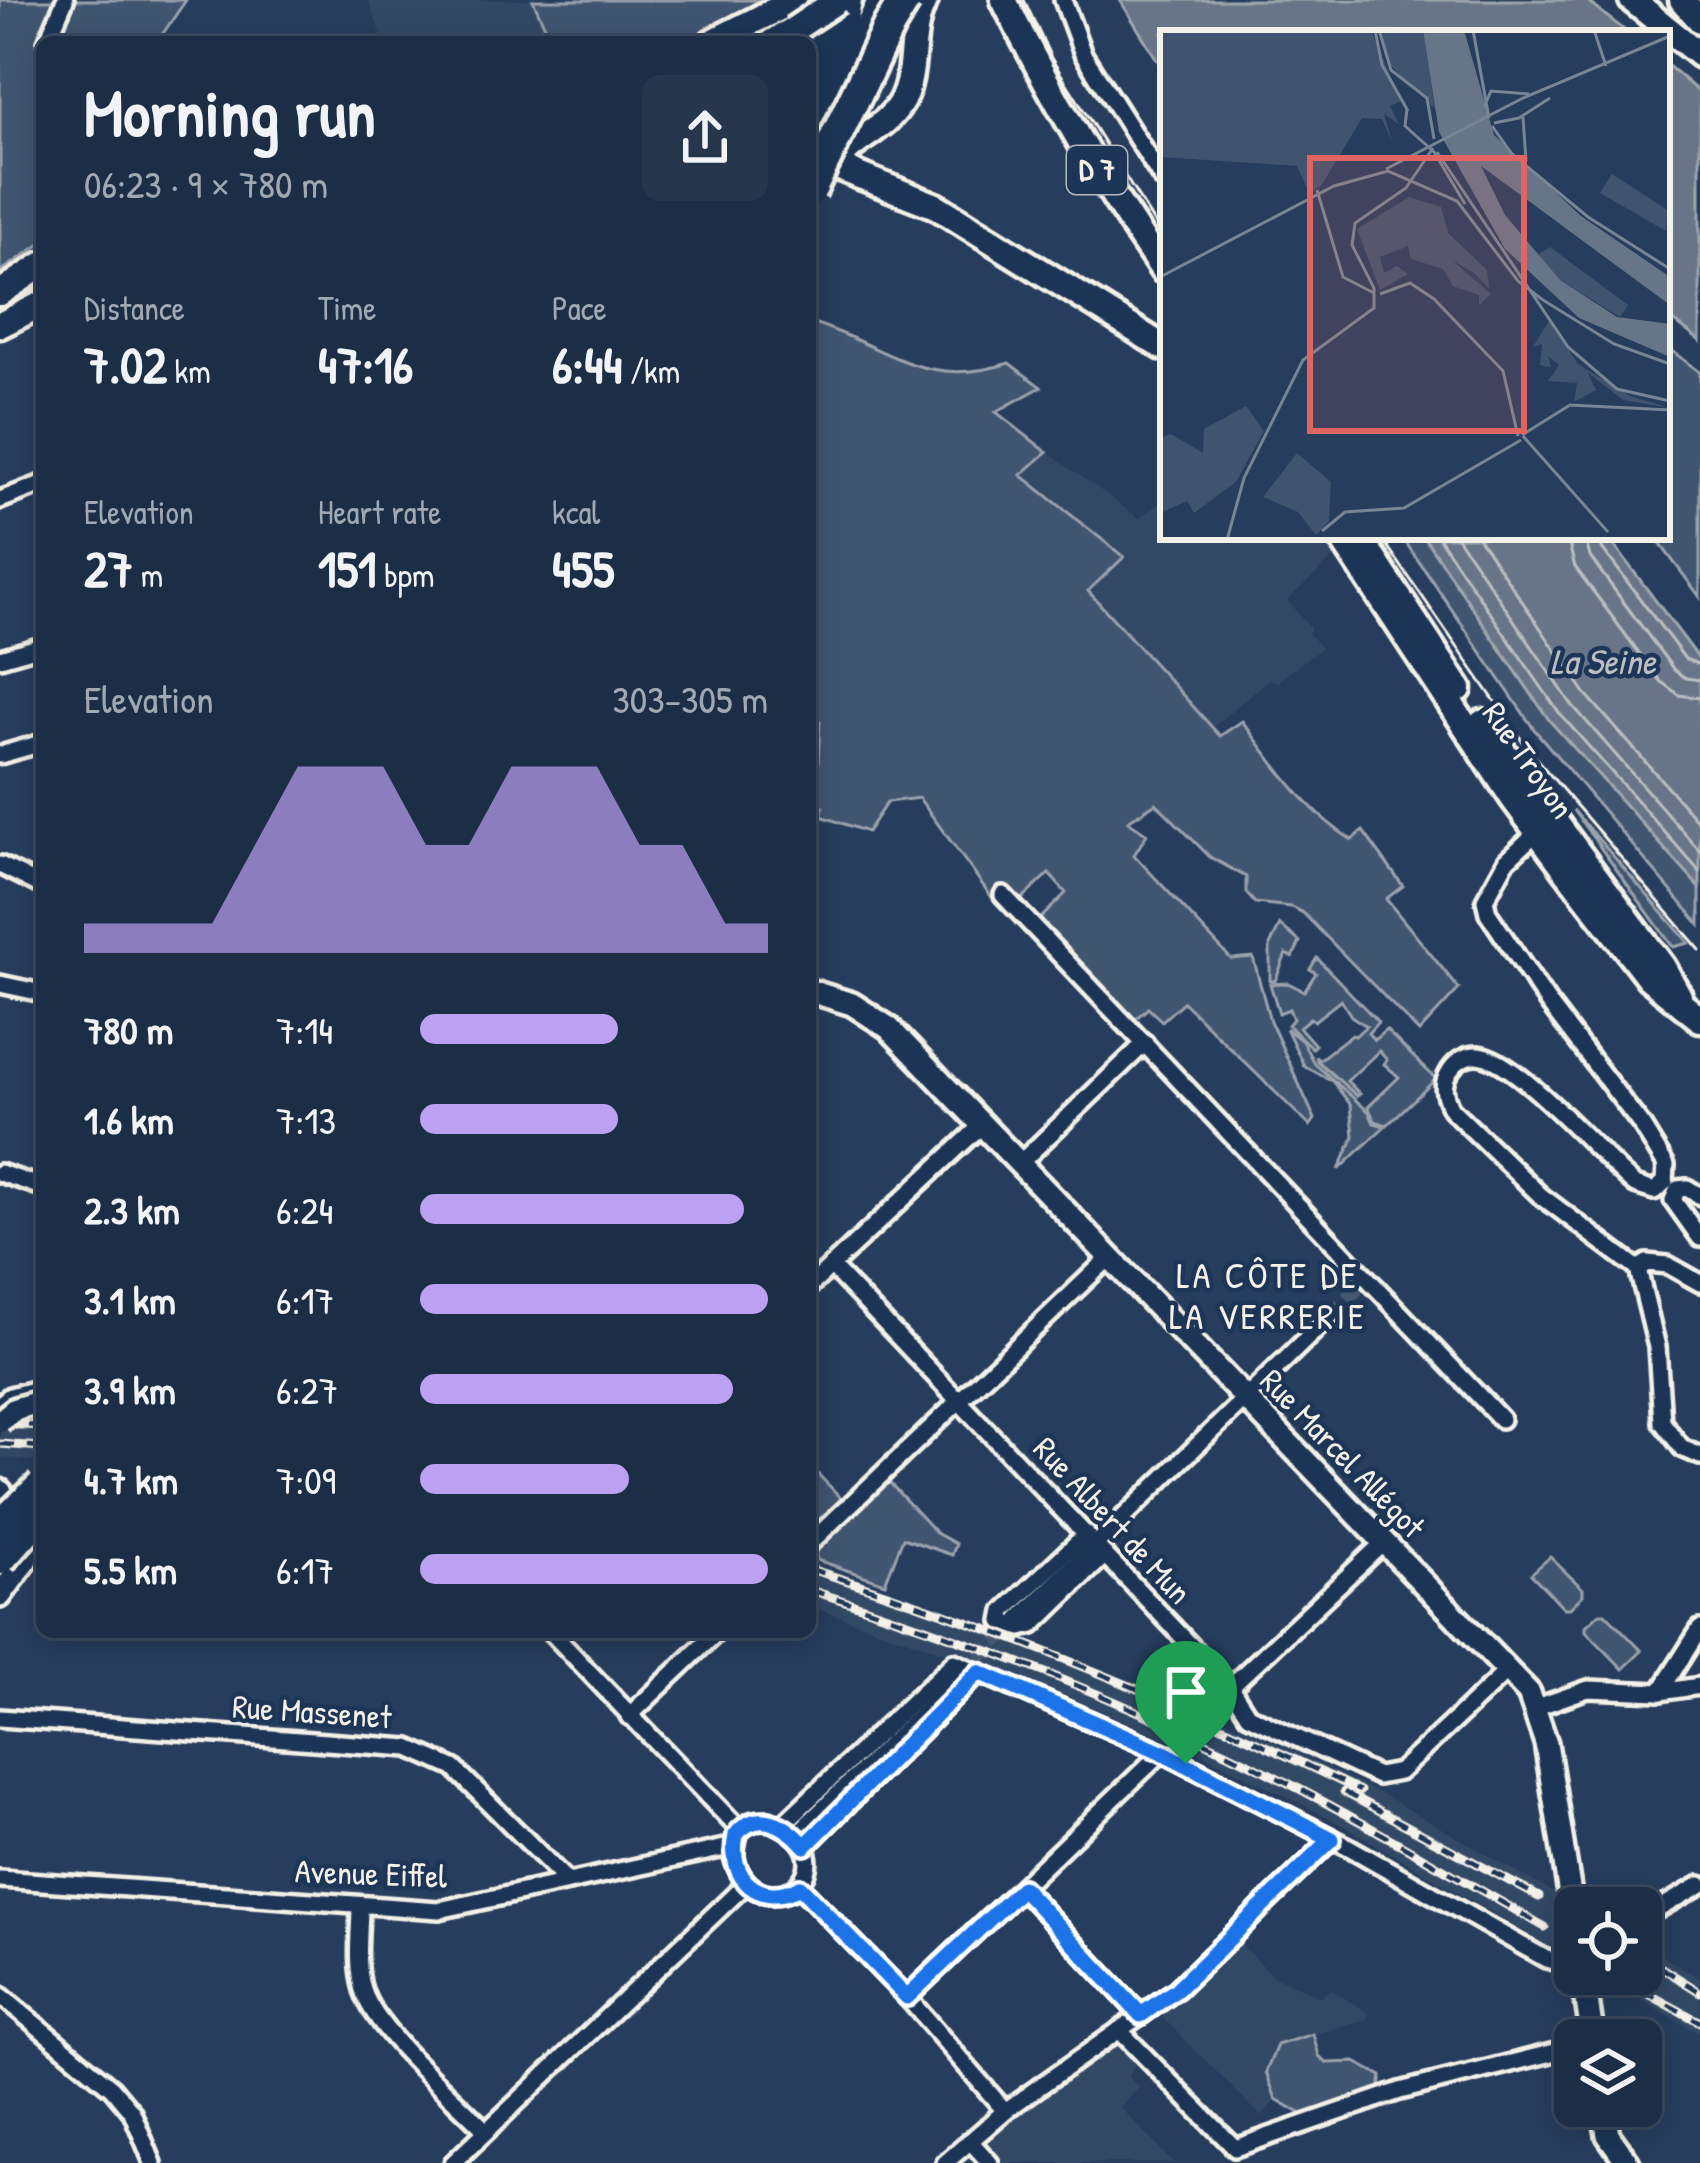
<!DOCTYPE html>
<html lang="en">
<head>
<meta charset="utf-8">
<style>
  body { margin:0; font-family:"Patrick Hand",sans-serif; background:#25364d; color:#f1f3f6; height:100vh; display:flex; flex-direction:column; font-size:45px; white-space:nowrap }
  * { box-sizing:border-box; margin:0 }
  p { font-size:39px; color:#a0a8b3 }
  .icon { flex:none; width:66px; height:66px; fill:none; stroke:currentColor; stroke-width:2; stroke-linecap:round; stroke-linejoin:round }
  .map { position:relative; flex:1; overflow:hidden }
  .sheet { position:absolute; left:36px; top:36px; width:780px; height:1602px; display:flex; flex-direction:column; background:#1c2e46; border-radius:18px; box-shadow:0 6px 30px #0003,0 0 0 3px #3a4a5f }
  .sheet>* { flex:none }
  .buttons { position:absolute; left:1554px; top:1887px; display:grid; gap:24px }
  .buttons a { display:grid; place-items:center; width:108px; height:108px; border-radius:18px; background:#1c2e46; box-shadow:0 6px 30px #0003,0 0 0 3px #3a4a5f; font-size:60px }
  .pin { position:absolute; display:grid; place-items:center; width:102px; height:102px; color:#fff; margin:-123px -51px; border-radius:50% 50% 50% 0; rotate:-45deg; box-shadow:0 0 12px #0007 }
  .pin .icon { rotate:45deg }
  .round { display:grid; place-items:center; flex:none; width:126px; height:126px; border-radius:18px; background:#25364d }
  .headline { display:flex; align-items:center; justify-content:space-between; height:204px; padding:0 48px }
  h1 { font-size:66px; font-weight:700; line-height:90px }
  .figures { display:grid; grid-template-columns:repeat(3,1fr); gap:18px; height:204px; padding:12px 48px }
  .figures div { display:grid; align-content:center }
  .figures b { font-size:51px; font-weight:700 }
  .figures small { font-size:33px; font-weight:400 }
  .figures p { font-size:33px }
  .chart { height:336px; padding:24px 48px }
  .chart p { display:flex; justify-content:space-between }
  .chart svg { width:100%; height:216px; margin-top:12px; fill:#bca0f2; opacity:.7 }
  ul { padding:0 48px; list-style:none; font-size:39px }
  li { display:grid; grid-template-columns:192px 144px 1fr; align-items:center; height:90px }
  li i { height:30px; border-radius:15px; background:#bca0f2 }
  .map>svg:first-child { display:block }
  .built { fill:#334966 }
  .green { fill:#40546f; stroke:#9aa2ac; stroke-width:3 }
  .water { fill:#677588; stroke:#9fa7ae; stroke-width:3 }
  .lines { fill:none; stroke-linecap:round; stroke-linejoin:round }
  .shore { stroke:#bcbfc2; stroke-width:3 }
  .street-tunnel { stroke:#455872; stroke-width:15; stroke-dasharray:15 8; stroke-linecap:butt }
  .street-casing { stroke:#f4f1e8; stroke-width:24 }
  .secondary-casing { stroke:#f4f1e8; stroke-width:30 }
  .primary-casing { stroke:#f4f1e8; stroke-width:33 }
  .highway-casing { stroke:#f4f1e8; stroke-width:39 }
  .street { stroke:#1d3557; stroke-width:15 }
  .secondary { stroke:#1d3557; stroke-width:21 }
  .primary { stroke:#1d3557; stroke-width:24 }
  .highway { stroke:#1d3557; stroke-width:30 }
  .tram { stroke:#f4f1e8; stroke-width:3 }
  .rail-casing { stroke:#f4f1e8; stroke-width:9 }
  .rail { stroke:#1d3557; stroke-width:4.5; stroke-dasharray:14; stroke-linecap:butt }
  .secondary-bridge-casing { stroke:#f4f1e8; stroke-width:30; stroke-linecap:butt }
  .primary-bridge-casing { stroke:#f4f1e8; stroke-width:33; stroke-linecap:butt }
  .highway-bridge-casing { stroke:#f4f1e8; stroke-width:39; stroke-linecap:butt }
  .secondary-bridge { stroke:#1d3557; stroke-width:21 }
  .primary-bridge { stroke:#1d3557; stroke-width:24 }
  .highway-bridge { stroke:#1d3557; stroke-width:30 }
  .route-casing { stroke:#fff; stroke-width:24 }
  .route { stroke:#1a73e8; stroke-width:15 }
  .labels { text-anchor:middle; stroke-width:9; stroke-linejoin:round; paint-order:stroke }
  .shield { fill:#1d3557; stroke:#b4b9bc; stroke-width:3 }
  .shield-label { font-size:30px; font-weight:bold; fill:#f4f1e8 }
  .street-label { font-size:33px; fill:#f4f1e8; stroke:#1d3557 }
  .water-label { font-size:36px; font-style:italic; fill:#bcbfc2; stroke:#1d3557 }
  .neighbourhood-label { font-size:36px; letter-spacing:3px; fill:#f4f1e8; stroke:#1d3557 }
  .inset-road { fill:none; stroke:#788595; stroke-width:3 }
  .view { fill:#df6462; fill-opacity:0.15; stroke:#df6462; stroke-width:6 }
  .inset-edge { fill:none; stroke:#f4f1e8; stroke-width:6 }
</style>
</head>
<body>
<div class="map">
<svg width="1700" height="2163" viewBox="0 0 1700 2163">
  <rect width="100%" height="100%" fill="#263d5d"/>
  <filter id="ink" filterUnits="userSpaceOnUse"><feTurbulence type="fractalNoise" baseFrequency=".00833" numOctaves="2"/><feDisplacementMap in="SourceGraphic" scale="24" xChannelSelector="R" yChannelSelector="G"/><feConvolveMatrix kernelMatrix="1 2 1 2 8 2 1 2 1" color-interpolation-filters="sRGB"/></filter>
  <g filter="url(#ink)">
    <g class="built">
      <path d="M 368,0 L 774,0 L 685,42 L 384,42 Z"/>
      <path d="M 1047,452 L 1139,518 L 1163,501 L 1163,537 L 1325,537 L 1327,548 L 1335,557 L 1287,600 L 1311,629 L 1308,633 L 1321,648 L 1277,682 L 1269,679 L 1194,743 L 1050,589 L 1020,474 Z"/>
      <path d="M 0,1409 L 42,1410 L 42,1463 L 0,1457 Z"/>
      <path d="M 810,1562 L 943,1608 L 1195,1705 L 1389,1798 L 1580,1908 L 1575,1908 L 1575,1961 L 1348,1828 L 1205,1755 L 1044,1687 L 810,1606 Z"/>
      <path d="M 1239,1942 L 1271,1975 L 1321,1997 L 1330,1989 L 1369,2013 L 1367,2019 L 1277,2045 L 1267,2072 L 1276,2099 L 1262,2117 L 1157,2012 Z"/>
      <path d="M 1641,1943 L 1700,1978 L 1700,2034 L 1596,1974 L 1641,1974 Z"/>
      <path d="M 1119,2038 L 1139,2060 L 1128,2076 L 1139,2088 L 1120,2107 L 1173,2163 L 1004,2163 L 992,2145 L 985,2150 L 979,2143 L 1079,2063 Z"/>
    </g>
    <g class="green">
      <path d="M 0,0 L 186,0 L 157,42 L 42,42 L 42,243 L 0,272 Z"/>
      <path d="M 533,0 L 774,0 L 685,42 L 552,42 Z"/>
      <path d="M 810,322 C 886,345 923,391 1009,363 L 1041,387 L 996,412 L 1047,452 L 1021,475 L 1124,557 L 1088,591 L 1220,736 L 1242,721 C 1275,764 1305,811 1352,840 L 1363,831 L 1403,886 L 1386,899 L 1459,989 L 1419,1032 L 1303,913 L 1291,907 L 1255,903 L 1246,893 L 1246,877 L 1210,857 L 1156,803 L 1128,821 L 1147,834 L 1134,855 L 1231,959 L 1253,957 L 1270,1021 L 1315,1119 L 1310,1126 L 1183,1002 L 1162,1021 L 1148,1008 L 1134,1020 L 1039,920 L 1066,893 L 1049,874 L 1014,906 L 1002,893 L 993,899 L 919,798 L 887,802 L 867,832 L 821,816 L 823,807 L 810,806 L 810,788 L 817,786 L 820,721 L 810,720 Z"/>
      <path d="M 1667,347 L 1700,372 L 1700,597 L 1655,537 L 1667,537 Z"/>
      <path d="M 1402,537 L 1424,537 L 1550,721 L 1700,888 L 1700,925 L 1534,729 Z"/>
      <path d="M 1573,810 L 1689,943 L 1673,947 Z"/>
      <path d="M 1280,925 L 1300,942 L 1293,957 L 1286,954 L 1275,981 L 1270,981 L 1270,945 Z"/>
      <path d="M 1317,958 L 1378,1022 L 1368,1033 L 1374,1040 L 1386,1030 L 1436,1079 L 1387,1125 L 1375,1121 L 1368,1107 L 1399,1077 L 1384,1064 L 1387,1060 L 1379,1051 L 1347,1081 L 1360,1094 L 1357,1096 L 1317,1061 L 1315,1056 L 1319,1060 L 1352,1034 L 1355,1036 L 1366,1026 L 1351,1016 L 1341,1000 L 1314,1021 L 1310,1018 L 1299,1027 L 1315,1045 L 1312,1048 L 1288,1025 L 1293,1019 L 1289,1009 L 1279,1013 L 1270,984 L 1288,983 L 1304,991 L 1316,973 L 1310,969 Z"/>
      <path d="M 1286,1028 L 1302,1041 L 1314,1063 L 1369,1112 L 1374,1123 L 1385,1126 L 1339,1170 L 1354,1136 L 1351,1105 L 1332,1081 L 1304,1066 Z"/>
      <path d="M 810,1466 L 844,1501 L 817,1527 L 810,1527 Z"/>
      <path d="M 888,1481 L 936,1533 L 956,1544 L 952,1555 L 903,1538 L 885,1583 L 817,1560 L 815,1550 Z"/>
      <path d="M 1550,1557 L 1583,1589 L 1583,1595 L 1570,1608 L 1564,1608 L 1531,1574 Z"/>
      <path d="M 1600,1613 L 1605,1613 L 1642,1651 L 1623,1669 L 1586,1631 L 1586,1626 Z"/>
      <path d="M 1313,2034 L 1319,2056 L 1327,2063 L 1355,2062 L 1382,2076 L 1379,2092 L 1307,2117 L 1276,2099 L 1266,2072 L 1277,2045 Z"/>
    </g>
    <g class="water">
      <path d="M 1120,0 L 1586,0 L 1628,33 L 1163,33 L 1163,69 Z"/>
      <path d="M 1667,65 L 1700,93 L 1700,341 L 1667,316 Z"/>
      <path d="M 1424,537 L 1608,537 L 1700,660 L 1700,888 L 1550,721 Z"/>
    </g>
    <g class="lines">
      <g class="shore">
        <path d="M 1438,537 L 1560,714 L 1700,872"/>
        <path d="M 1457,537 L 1572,705 L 1700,851"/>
        <path d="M 1478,537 L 1585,693 L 1700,824"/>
        <path d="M 1567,537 L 1575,567 L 1660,681 L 1679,695 L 1700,698"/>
        <path d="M 1585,537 L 1590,557 L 1674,670 L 1686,678 L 1700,680"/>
        <path d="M 1600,537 L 1602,548 L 1685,659 L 1700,665"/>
      </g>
      <g class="street-tunnel">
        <path d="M 1331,1315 L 1361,1284"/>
        <path d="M 962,1674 L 1020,1618"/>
      </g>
      <defs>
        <g id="street">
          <path d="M 1063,0 L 1083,54 L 1163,180"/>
          <path d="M 47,42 L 65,0"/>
          <path d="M 0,500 L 42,484"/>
          <path d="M 0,658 L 42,646"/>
          <path d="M 0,755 L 42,743"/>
          <path d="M 1540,829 L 1507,860 L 1485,900 L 1488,913 L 1549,1004 L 1642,1126 L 1666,1165 L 1665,1182 L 1654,1191 L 1635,1185 C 1601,1157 1517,1058 1478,1055 C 1465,1054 1454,1063 1448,1074 C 1441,1086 1445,1097 1451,1109 L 1540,1195 L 1638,1269"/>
          <path d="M 0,865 L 42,886"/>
          <path d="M 1003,895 L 1501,1419"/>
          <path d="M 0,984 L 42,993"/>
          <path d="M 1020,1163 L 1145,1043"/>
          <path d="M 0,1173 L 42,1187"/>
          <path d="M 1700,1196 L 1687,1188 L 1678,1189 L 1673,1200 L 1700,1238"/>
          <path d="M 831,1266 L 1230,1687 L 1248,1715 L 1378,1776 L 1399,1772 L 1508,1670"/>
          <path d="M 1638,1269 L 1657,1347 L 1662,1422 L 1682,1448 L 1700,1456"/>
          <path d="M 1638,1269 L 1647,1263 L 1668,1265 L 1700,1283"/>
          <path d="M 810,1286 L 984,1123"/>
          <path d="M 8,1413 L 1,1403 L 10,1396 L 42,1388"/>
          <path d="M 1086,1534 L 1004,1611 L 1002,1621 L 1021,1628 L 1033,1625 L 1105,1555"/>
          <path d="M 810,1543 L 1110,1257"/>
          <path d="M 1020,1618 L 1331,1315"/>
          <path d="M 551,1632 L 739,1829"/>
          <path d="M 1230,1687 L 1384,1542"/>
          <path d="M 1660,1692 L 1700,1686"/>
          <path d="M 1537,1707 L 1588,1689 L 1660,1692 L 1700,1629"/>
          <path d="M 629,1716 L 717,1632"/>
          <path d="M 0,1718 L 409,1748 L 454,1768 L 568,1882"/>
          <path d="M 769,1820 C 861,1856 765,1945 733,1858 L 739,1829 L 753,1821 Z"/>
          <path d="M 782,1825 L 954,1662 L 1162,1752 L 1347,1846 L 1546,1959 L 1575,1967"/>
          <path d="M 796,1835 L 962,1674"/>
          <path d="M 805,1846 L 979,1673"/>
          <path d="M 0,1879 L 439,1910 L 734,1846"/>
          <path d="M 800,1887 L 907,1997 L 1005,2111"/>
          <path d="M 1022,1888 L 1141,2015"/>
          <path d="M 360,1905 C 360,1932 355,1964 363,1990 C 375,2031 453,2097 486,2131"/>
          <path d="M 1641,1919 L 1700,1885"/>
          <path d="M 0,1995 L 112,2088 L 132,2112 L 153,2163"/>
          <path d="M 907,1997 L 1162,1752"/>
          <path d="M 1119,2030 L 1235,2148 L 1400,2091 L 1575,2047"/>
          <path d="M 970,2141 L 990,2163"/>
          <path d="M 453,2163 L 747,1883"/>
          <path d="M 945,2163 L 1005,2111 L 1176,1990 L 1332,1839"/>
        </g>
        <g id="secondary">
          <path d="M 810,991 L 852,1004 L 889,1028 L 1529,1693 L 1546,1743 L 1575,1926"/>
          <path d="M 0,1491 L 6,1499"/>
          <path d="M 0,1596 L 26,1560 L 32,1538"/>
          <path d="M 1583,1974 L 1593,2040"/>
          <path d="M 1603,2106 L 1608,2135 L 1628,2163"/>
        </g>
        <g id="primary">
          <path d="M 1004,0 C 1050,94 1103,184 1163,270"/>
          <path d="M 1632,0 L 1700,55"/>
          <path d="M 1682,0 L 1700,20"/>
          <path d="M 712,42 L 795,0"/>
          <path d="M 772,42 L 793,30"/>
          <path d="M 810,63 L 822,31 L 825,0"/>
          <path d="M 812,157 L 936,206 L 1163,347"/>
          <path d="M 859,176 L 847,169 L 842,160 L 844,153 C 863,135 888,125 901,102 C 918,71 907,31 925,0"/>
          <path d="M 0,293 L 42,265"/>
          <path d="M 0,325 L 42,304"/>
          <path d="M 1341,537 L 1512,797 L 1566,870 L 1649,978 L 1700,1019"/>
          <path d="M 1360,538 L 1459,689"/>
          <path d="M 1482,723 L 1663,967 L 1679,996"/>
        </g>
        <g id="highway">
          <path d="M 810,102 L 842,25 L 846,0"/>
          <path d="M 810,153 L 884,0"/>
        </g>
      </defs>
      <use href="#street" class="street-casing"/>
      <use href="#secondary" class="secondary-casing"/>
      <use href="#primary" class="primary-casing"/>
      <use href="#highway" class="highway-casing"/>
      <use href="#street" class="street"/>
      <use href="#secondary" class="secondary"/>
      <use href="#primary" class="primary"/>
      <use href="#highway" class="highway"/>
      <g class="tram">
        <path d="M 1024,0 L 1051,58 L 1163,237"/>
        <path d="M 1381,537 L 1528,749 L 1700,950"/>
      </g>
      <defs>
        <g id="rail">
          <path d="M 0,1424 L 42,1426"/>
          <path d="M 0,1444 L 42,1447"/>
          <path d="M 810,1569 C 999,1627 1183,1704 1360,1791"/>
          <path d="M 810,1590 C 946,1632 1081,1683 1209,1744 C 1325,1798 1434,1864 1545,1927"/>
          <path d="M 1344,1792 L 1539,1897"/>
          <path d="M 1662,1968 L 1700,1992"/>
          <path d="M 1643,1991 L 1700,2022"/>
        </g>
      </defs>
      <use href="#rail" class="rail-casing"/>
      <use href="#rail" class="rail"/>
      <defs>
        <path id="secondary-bridge" d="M 0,1421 L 15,1409 L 42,1401"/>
        <path id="primary-bridge" d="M 793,30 L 838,0"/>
        <g id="highway-bridge">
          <path d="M 810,191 L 889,26 L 905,0"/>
          <path d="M 0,1526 L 42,1486"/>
          <path d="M 0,1559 L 42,1512"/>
        </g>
      </defs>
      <use href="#secondary-bridge" class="secondary-bridge-casing"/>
      <use href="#primary-bridge" class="primary-bridge-casing"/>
      <use href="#highway-bridge" class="highway-bridge-casing"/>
      <use href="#secondary-bridge" class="secondary-bridge"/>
      <use href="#primary-bridge" class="primary-bridge"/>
      <use href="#highway-bridge" class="highway-bridge"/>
    </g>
  </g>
  <g class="lines" filter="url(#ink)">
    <defs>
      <path id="route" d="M 979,1672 L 1162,1752 L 1332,1839 L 1176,1990 L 1141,2015 L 1022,1888 L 907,1997 L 800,1887 C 760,1908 727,1879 736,1835 C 757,1808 786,1824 805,1846 Z"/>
    </defs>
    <use href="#route" class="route-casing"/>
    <use href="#route" class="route"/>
  </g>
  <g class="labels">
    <rect class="shield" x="1067" y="146" width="60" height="48" rx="9"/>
    <g class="shield-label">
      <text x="1097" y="180">D 7</text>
    </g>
    <g class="street-label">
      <text transform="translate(1529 760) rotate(55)" y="12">Rue Troyon</text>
      <text transform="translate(1343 1453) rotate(46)" y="12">Rue Marcel Allégot</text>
      <text transform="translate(1113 1520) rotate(47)" y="12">Rue Albert de Mun</text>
      <text transform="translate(312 1711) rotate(4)" y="12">Rue Massenet</text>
      <text transform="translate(371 1873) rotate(2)" y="12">Avenue Eiffel</text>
    </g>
    <g class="water-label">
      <text x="1603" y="674">La Seine</text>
    </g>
    <g class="neighbourhood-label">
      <text x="1268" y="1288">LA CÔTE DE<tspan x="1268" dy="41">LA VERRERIE</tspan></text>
    </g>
  </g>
  <g transform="translate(1160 30)">
    <rect width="510" height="510" fill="#263d5d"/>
    <path d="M 0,0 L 211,0 L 241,71 L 230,76 L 239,94 L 224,84 L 232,112 L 222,89 L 202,88 L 161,156 L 149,163 L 137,136 L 0,127 ZM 220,0 L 263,0 L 275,79 L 231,36 ZM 452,144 L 509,181 L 506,201 L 440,163 ZM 249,167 L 281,177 L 288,203 L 327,240 L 329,258 L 314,243 L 293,231 L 331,264 L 319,275 L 319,265 L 293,256 L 283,239 L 251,229 L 248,216 L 220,227 L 224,243 L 237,236 L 248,244 L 220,260 L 197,199 ZM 390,217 L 468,275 L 460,287 L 400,250 L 377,225 ZM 389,291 L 418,334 L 470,366 L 510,378 L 463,370 L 427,342 L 436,360 L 414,372 L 417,353 L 388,351 L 399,335 L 388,326 L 391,337 L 380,335 L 382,314 L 373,317 ZM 86,376 L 104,401 L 76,452 L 34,483 L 27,471 L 0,483 L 0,408 L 11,404 L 43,423 L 44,399 ZM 137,423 L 171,452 L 169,491 L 156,505 L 138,482 L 103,467 Z" fill="#40546f"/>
    <path d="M 263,0 L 304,0 L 334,105 L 421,186 L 510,247 L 510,275 L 321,136 L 345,185 L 400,250 L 457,287 L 510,294 L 510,327 L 419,288 L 345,219 L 279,102 Z" fill="#677588"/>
    <path class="inset-road" d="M 215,0 L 222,35 L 248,81M 219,0 L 231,40 L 267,68 L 274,109M 313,0 L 329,88M 434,0 L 446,36M 324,77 L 331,61 L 369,64M 247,79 L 245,96 L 274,122 L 305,174M 363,87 L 366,131M 334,93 L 359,88 L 390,68M 332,96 L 352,124 L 428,187 L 510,239M 277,122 L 408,317 L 457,359 L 510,371M 226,139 L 363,68 L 510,6M 157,160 L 183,247 L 214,263M 0,247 L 174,156 L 228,141 L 297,171 L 358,251 L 383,270 L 454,314 L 510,334M 220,264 L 250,253 L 274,269 L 343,341 L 358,406M 362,405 L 410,375 L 510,380M 363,406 L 448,502M 162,501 L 185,482 L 244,478 L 361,410M 67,510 L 84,448 L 143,330 L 214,278 L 214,258 L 192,215 L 195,193 L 246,158 L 273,118"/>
    <path class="view" d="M 150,128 L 364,128 L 364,401 L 150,401 Z"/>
    <rect width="510" height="510" class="inset-edge"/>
  </g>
</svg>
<div class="buttons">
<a><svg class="icon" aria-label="locate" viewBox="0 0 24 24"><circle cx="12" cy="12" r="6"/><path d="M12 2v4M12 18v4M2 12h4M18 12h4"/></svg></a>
<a><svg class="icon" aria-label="layers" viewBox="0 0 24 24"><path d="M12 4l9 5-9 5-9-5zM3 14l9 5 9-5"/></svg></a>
</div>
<div class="pin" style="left:1186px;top:1764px;background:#1e9e55"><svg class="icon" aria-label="arrive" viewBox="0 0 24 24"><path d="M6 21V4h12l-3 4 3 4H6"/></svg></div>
<section class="sheet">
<div class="headline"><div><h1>Morning run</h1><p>06:23 · 9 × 780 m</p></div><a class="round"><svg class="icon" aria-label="share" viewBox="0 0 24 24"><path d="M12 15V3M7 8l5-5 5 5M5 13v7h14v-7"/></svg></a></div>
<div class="figures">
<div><p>Distance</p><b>7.02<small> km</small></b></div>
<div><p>Time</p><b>47:16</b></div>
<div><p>Pace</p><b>6:44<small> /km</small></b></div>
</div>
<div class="figures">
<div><p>Elevation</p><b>27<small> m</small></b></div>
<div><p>Heart rate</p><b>151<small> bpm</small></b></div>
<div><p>kcal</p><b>455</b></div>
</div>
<div class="chart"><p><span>Elevation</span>303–305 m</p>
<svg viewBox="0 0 160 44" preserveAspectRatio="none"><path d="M0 44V38L10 38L20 38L30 38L40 22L50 6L60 6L70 6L80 22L90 22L100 6L110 6L120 6L130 22L140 22L150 38L160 38V44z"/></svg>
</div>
<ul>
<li><b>780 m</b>7:14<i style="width:57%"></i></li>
<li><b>1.6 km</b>7:13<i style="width:57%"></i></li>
<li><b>2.3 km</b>6:24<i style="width:93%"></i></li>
<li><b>3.1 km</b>6:17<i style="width:100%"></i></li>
<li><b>3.9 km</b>6:27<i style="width:90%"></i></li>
<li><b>4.7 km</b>7:09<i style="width:60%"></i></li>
<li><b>5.5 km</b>6:17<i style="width:100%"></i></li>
</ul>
</section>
</div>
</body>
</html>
